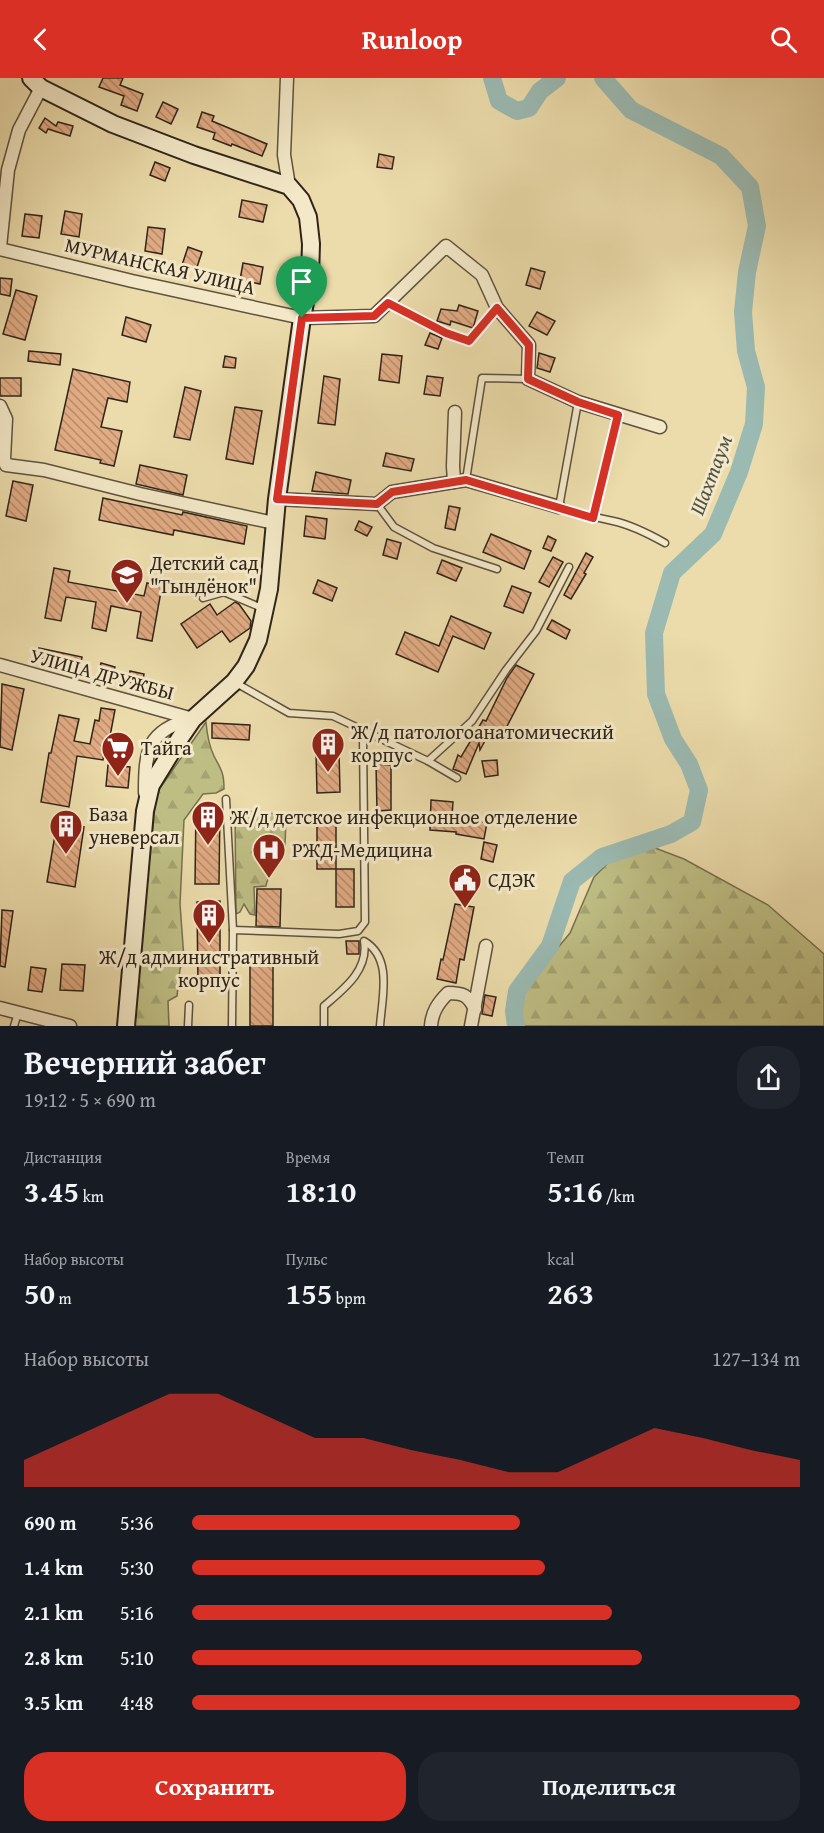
<!DOCTYPE html>
<html lang="ru">
<head>
<meta charset="utf-8">
<style>
  body { margin:0; font-family:"Gentium Book Plus",serif; background:#20242c; color:#f1f3f6; height:100vh; display:flex; flex-direction:column; font-size:22px; white-space:nowrap }
  * { box-sizing:border-box; margin:0 }
  p { font-size:20px; color:#9ea1a6 }
  .icon { flex:none; width:33px; height:33px; fill:none; stroke:currentColor; stroke-width:2; stroke-linecap:round; stroke-linejoin:round }
  .map { position:relative; height:948px; overflow:hidden }
  .panel { display:flex; flex-direction:column; background:#171b24; flex:1 }
  .panel>* { flex:none }
  .pin { position:absolute; display:grid; place-items:center; width:51px; height:51px; color:#fff; margin:-62px -26px; border-radius:50% 50% 50% 0; rotate:-45deg; box-shadow:0 0 6px #0007 }
  .pin .icon { rotate:45deg }
  .round { display:grid; place-items:center; flex:none; width:63px; height:63px; border-radius:24px; background:#20242c }
  .overview { display:flex; align-items:center; justify-content:space-between; height:102px; padding:0 24px }
  h1 { font-size:33px; font-weight:700; line-height:45px }
  .metrics { display:grid; grid-template-columns:repeat(3,1fr); gap:9px; height:102px; padding:6px 24px }
  .metrics div { display:grid; align-content:center }
  .metrics b { font-size:30px; font-weight:700 }
  .metrics small { font-size:16px; font-weight:400 }
  .metrics p { font-size:16px }
  .chart { height:168px; padding:12px 24px }
  .chart p { display:flex; justify-content:space-between }
  .chart svg { width:100%; height:108px; margin-top:6px; fill:#d93025; opacity:.7 }
  .primary-button { display:flex; gap:12px; margin-top:auto; padding:12px 24px }
  .primary-button a { flex:1; height:69px; border-radius:24px; background:#d93025; color:#fff; font-size:24px; font-weight:700; line-height:69px; text-align:center }
  .primary-button a+a { background:#20242c; color:#f1f3f6 }
  ul { padding:0 24px; list-style:none; font-size:20px }
  li { display:grid; grid-template-columns:96px 72px 1fr; align-items:center; height:45px }
  li i { height:15px; border-radius:8px; background:#d93025 }
  header { display:flex; justify-content:space-between; align-items:center; height:78px; padding:0 24px; background:#d93025; color:#fff; font-size:27px; font-weight:700 }
  .map>svg:first-child { display:block }
  .forest { fill:url(#forest-firs); stroke:#77714f; stroke-width:1.5 }
  .lines { fill:none; stroke-linecap:round; stroke-linejoin:round }
  .river { stroke:#9bbab2; stroke-width:18 }
  .building { fill:url(#building-back-hatch); stroke:#30241a; stroke-width:1.5 }
  .lane-casing { stroke:#5f523e; stroke-width:9 }
  .street-casing { stroke:#5f523e; stroke-width:15 }
  .secondary-casing { stroke:#30241a; stroke-width:20 }
  .lane { stroke:#f3e8c8; stroke-width:6 }
  .street { stroke:#f3e8c8; stroke-width:12 }
  .secondary { stroke:#f3e8c8; stroke-width:16 }
  .route-casing { stroke:#fff; stroke-width:12 }
  .route { stroke:#d93025; stroke-width:8 }
  .labels { text-anchor:middle; stroke-width:6; stroke-linejoin:round; paint-order:stroke }
  .street-label { font-size:20px; fill:#30241a; stroke:#f3e8c8 }
  .poi-label { font-size:20px; fill:#30241a; stroke:#f3e8c8; text-anchor:start }
  .water-label { font-size:21px; font-style:italic; fill:#505148; stroke:#f3e8c8 }
</style>
</head>
<body>
<header><svg class="icon" aria-label="back" viewBox="0 0 24 24"><path d="M15 5l-7 7 7 7"/></svg>Runloop<svg class="icon" aria-label="search" viewBox="0 0 24 24"><circle cx="10" cy="10" r="6"/><path d="M15 15l6 6"/></svg></header>
<div class="map">
<svg width="824" height="948" viewBox="0 0 824 948">
  <defs>
    <pattern id="forest-firs" width="22" height="20" patternUnits="userSpaceOnUse" patternTransform="scale(1.5)"><rect width="22" height="20" fill="#bebe84"/><path d="M5 1l3.5 6h-7zM16 11l3.5 6h-7z" fill="#a4a371"/></pattern>
    <pattern id="building-back-hatch" width="6" height="6" patternUnits="userSpaceOnUse" patternTransform="scale(1.5)"><rect width="6" height="6" fill="#e1ab83"/><path d="M-1 5l2 2M0 0l6 6M5-1l2 2" fill="none" stroke="#b78b6a"/></pattern>
  </defs>
  <rect width="100%" height="100%" fill="#ecdcab"/>
  <filter id="stains"><feTurbulence type="fractalNoise" baseFrequency=".00333" numOctaves="4"/><feColorMatrix values="0 0 0 0 .2 0 0 0 0 .09 0 0 0 0 .02 0 0 0 .5 -.17"/></filter>
  <radialGradient id="worn" r=".72"><stop offset=".6" stop-color="#630" stop-opacity="0"/><stop offset="1" stop-color="#630" stop-opacity=".3"/></radialGradient>
  <g class="forest">
    <path d="M 206,644 C 207,656 209,668 214,678 C 221,692 224,694 224,711 L 216,715 L 203,716 L 184,742 L 180,826 L 184,881 L 180,891 L 177,918 L 168,923 L 169,948 L 133,948 L 156,716 Z"/>
    <path d="M 235,732 L 286,737 C 285,751 287,772 280,785 C 276,794 267,797 266,808 L 254,809 L 255,837 L 250,836 L 244,826 L 240,834 L 236,836 Z"/>
    <path d="M 655,770 L 684,781 L 768,827 L 824,876 L 824,948 L 521,948 L 521,914 L 570,855 L 594,799 L 610,783 Z"/>
  </g>
  <g class="lines">
    <g class="river">
      <path d="M 492,0 L 499,23 L 517,33 L 529,30 L 540,13 L 557,0"/>
      <path d="M 516,948 L 514,933 L 517,913 L 550,868 L 572,803 L 602,779 L 671,756 L 692,744 L 699,712 L 689,686 L 673,661 L 656,616 L 654,555 L 672,495 L 713,456 L 739,394 L 754,346 L 756,309 L 746,273 L 743,234 L 747,194 L 757,148 L 750,109 L 721,78 L 631,32 L 603,0"/>
    </g>
  </g>
  <g class="building">
    <path d="M 103,0 L 123,0 L 120,7 L 143,16 L 137,33 L 121,27 L 124,18 L 99,9 Z"/>
    <path d="M 163,24 L 178,31 L 171,46 L 156,39 Z"/>
    <path d="M 202,34 L 214,38 L 212,43 L 267,66 L 262,78 L 232,66 L 231,68 L 213,61 L 215,55 L 197,49 Z"/>
    <path d="M 45,40 L 56,48 L 58,44 L 73,48 L 70,58 L 48,51 L 46,55 L 39,50 Z"/>
    <path d="M 379,76 L 394,79 L 392,91 L 377,89 Z"/>
    <path d="M 155,84 L 170,90 L 165,103 L 150,97 Z"/>
    <path d="M 242,122 L 267,127 L 263,144 L 239,139 Z"/>
    <path d="M 65,133 L 82,136 L 79,159 L 61,156 Z"/>
    <path d="M 25,136 L 42,138 L 39,160 L 22,158 Z"/>
    <path d="M 148,149 L 165,151 L 162,176 L 145,173 Z"/>
    <path d="M 188,169 L 202,174 L 196,192 L 182,187 Z"/>
    <path d="M 243,185 L 263,189 L 260,206 L 240,202 Z"/>
    <path d="M 531,190 L 545,194 L 540,211 L 526,207 Z"/>
    <path d="M 0,200 L 12,201 L 10,218 L 0,216 Z"/>
    <path d="M 16,212 L 37,218 L 25,262 L 3,256 Z"/>
    <path d="M 459,227 L 478,233 L 473,250 L 451,243 L 450,247 L 437,243 L 441,231 L 457,233 Z"/>
    <path d="M 537,234 L 555,243 L 547,257 L 529,248 Z"/>
    <path d="M 126,239 L 151,247 L 146,264 L 122,257 Z"/>
    <path d="M 430,255 L 442,260 L 438,271 L 425,267 Z"/>
    <path d="M 29,273 L 61,276 L 60,287 L 28,283 Z"/>
    <path d="M 539,275 L 555,280 L 550,294 L 537,290 Z"/>
    <path d="M 382,276 L 402,278 L 399,305 L 379,302 Z"/>
    <path d="M 225,278 L 236,280 L 235,290 L 223,289 Z"/>
    <path d="M 73,291 L 130,304 L 127,324 L 108,320 L 101,349 L 122,353 L 114,388 L 100,385 L 101,382 L 55,372 Z"/>
    <path d="M 324,298 L 340,301 L 335,347 L 318,345 Z"/>
    <path d="M 427,298 L 443,300 L 440,318 L 424,316 Z"/>
    <rect x="0" y="300" width="21" height="18"/>
    <path d="M 185,309 L 201,313 L 190,362 L 174,359 Z"/>
    <path d="M 235,329 L 262,333 L 253,386 L 226,381 Z"/>
    <path d="M 386,375 L 414,381 L 411,393 L 383,388 Z"/>
    <path d="M 140,387 L 187,397 L 183,417 L 136,406 Z"/>
    <path d="M 316,394 L 351,402 L 348,416 L 312,413 Z"/>
    <path d="M 13,403 L 33,407 L 26,443 L 6,438 Z"/>
    <path d="M 103,420 L 182,437 L 183,434 L 247,448 L 244,466 L 174,452 L 173,457 L 99,442 Z"/>
    <path d="M 449,428 L 460,430 L 455,452 L 445,450 Z"/>
    <path d="M 306,438 L 327,441 L 325,461 L 304,458 Z"/>
    <path d="M 359,443 L 372,449 L 367,458 L 355,452 Z"/>
    <path d="M 491,456 L 531,473 L 524,491 L 483,474 Z"/>
    <path d="M 548,458 L 556,462 L 551,473 L 543,470 Z"/>
    <path d="M 387,461 L 401,465 L 397,481 L 383,477 Z"/>
    <path d="M 586,475 L 593,479 L 584,495 L 586,496 L 571,521 L 564,517 Z"/>
    <path d="M 553,479 L 563,484 L 549,509 L 539,504 Z"/>
    <path d="M 442,482 L 462,490 L 456,503 L 437,495 Z"/>
    <path d="M 54,490 L 70,493 L 68,504 L 144,518 L 147,505 L 162,508 L 152,563 L 137,560 L 141,534 L 111,528 L 106,553 L 92,550 L 96,524 L 66,519 L 61,543 L 45,540 Z"/>
    <path d="M 318,502 L 337,510 L 332,523 L 313,515 Z"/>
    <path d="M 512,508 L 531,515 L 523,535 L 504,528 Z"/>
    <path d="M 235,524 L 239,526 L 251,543 L 250,550 L 230,564 L 222,553 L 197,570 L 181,546 L 210,526 L 217,537 Z"/>
    <path d="M 451,538 L 491,555 L 484,571 L 453,558 L 438,594 L 396,576 L 405,554 L 439,568 Z"/>
    <path d="M 552,542 L 570,552 L 566,561 L 547,551 Z"/>
    <path d="M 39,570 L 82,579 L 80,590 L 37,580 Z"/>
    <path d="M 101,585 L 115,589 L 112,601 L 98,597 Z"/>
    <path d="M 516,587 L 534,596 L 503,656 L 492,650 L 480,672 L 479,665 L 466,696 L 453,691 L 458,677 L 461,679 L 483,642 L 486,643 L 507,600 Z"/>
    <path d="M 130,593 L 144,596 L 142,607 L 128,604 Z"/>
    <path d="M 2,606 L 24,611 L 12,672 L 0,669 Z"/>
    <path d="M 101,630 L 115,632 L 108,669 L 105,668 L 103,682 L 77,678 L 69,729 L 41,724 L 49,675 L 51,675 L 59,637 L 79,641 L 74,663 L 90,666 L 95,642 L 99,643 Z"/>
    <path d="M 212,645 L 250,647 L 249,662 L 212,660 Z"/>
    <path d="M 339,674 L 340,714 L 317,715 L 316,675 Z"/>
    <path d="M 497,682 L 498,697 L 485,699 L 482,683 Z"/>
    <path d="M 376,686 L 391,687 L 391,732 L 377,733 Z"/>
    <path d="M 108,687 L 130,689 L 128,710 L 106,708 Z"/>
    <path d="M 431,722 L 453,724 L 452,738 L 487,745 L 484,761 L 456,756 L 456,754 L 430,752 Z"/>
    <path d="M 196,730 L 220,730 L 219,806 L 195,806 Z"/>
    <rect x="317" y="739" width="19" height="52"/>
    <path d="M 57,745 L 84,749 L 75,809 L 47,804 Z"/>
    <path d="M 484,764 L 497,767 L 493,784 L 481,781 Z"/>
    <rect x="336" y="791" width="18" height="38"/>
    <path d="M 509,800 L 521,803 L 519,811 L 507,809 Z"/>
    <path d="M 257,811 L 281,811 L 280,849 L 256,848 Z"/>
    <path d="M 220,823 L 220,909 L 198,909 L 197,824 Z"/>
    <path d="M 455,826 L 474,829 L 464,882 L 460,881 L 456,905 L 437,901 L 441,881 L 443,882 Z"/>
    <path d="M 2,832 L 13,833 L 5,889 L 0,888 Z"/>
    <path d="M 346,863 L 359,863 L 359,876 L 347,876 Z"/>
    <rect x="250" y="877" width="23" height="71"/>
    <path d="M 62,886 L 85,887 L 83,913 L 60,912 Z"/>
    <path d="M 31,889 L 46,891 L 42,914 L 28,912 Z"/>
    <path d="M 485,917 L 496,919 L 492,938 L 482,936 Z"/>
  </g>
  <g class="lines">
    <defs>
      <g id="lane">
        <path d="M 388,225 L 446,255 L 469,263 L 497,230"/>
        <path d="M 578,324 L 559,429 C 577,435 594,439 613,443 C 632,447 649,456 665,465"/>
        <path d="M 466,402 L 482,300 L 528,301"/>
        <path d="M 377,426 L 394,449 L 433,470 L 497,491"/>
        <path d="M 593,440 L 618,337"/>
        <path d="M 203,520 L 224,514 L 262,530"/>
        <path d="M 236,605 L 289,635 L 333,638 L 428,683 L 472,643 L 506,592 L 536,553 L 569,489"/>
        <path d="M 428,683 L 457,700"/>
        <path d="M 226,721 L 233,852"/>
        <path d="M 14,948 L 18,935"/>
        <path d="M 188,948 L 189,927"/>
        <path d="M 232,948 L 233,852 L 339,856 L 358,853 L 365,844 L 363,659"/>
        <path d="M 324,948 L 324,928 C 344,911 369,892 364,863 C 393,880 382,919 380,948"/>
      </g>
      <g id="street">
        <path d="M 287,0 L 284,77 L 289,108"/>
        <path d="M 0,169 L 8,92 L 19,52 L 41,10"/>
        <path d="M 0,171 L 132,203 L 302,240 L 374,238 L 446,168 L 482,197 L 497,230 L 529,267 L 528,301 L 578,324 L 660,349"/>
        <path d="M 0,328 L 6,341 L 4,381 L 6,387 L 44,392 L 140,416 L 274,445"/>
        <path d="M 454,404 L 453,388 L 455,334"/>
        <path d="M 277,421 L 377,426 L 392,414 L 466,402 L 559,429"/>
        <path d="M 0,587 L 193,641"/>
        <path d="M 145,715 C 145,673 147,652 192,641"/>
        <path d="M 0,930 L 70,948"/>
        <path d="M 431,948 C 432,934 438,925 448,915 C 463,915 468,917 475,931"/>
        <path d="M 471,948 L 486,868"/>
      </g>
      <path id="secondary" d="M 31,0 L 41,10 L 113,46 L 194,77 L 289,108 L 301,122 L 308,139 L 311,166 L 310,199 L 302,240 L 277,421 L 269,511 L 258,562 L 246,588 L 234,604 L 193,641 L 180,660 L 151,707 L 145,733 L 126,948"/>
    </defs>
    <use href="#lane" class="lane-casing"/>
    <use href="#street" class="street-casing"/>
    <use href="#secondary" class="secondary-casing"/>
    <use href="#lane" class="lane"/>
    <use href="#street" class="street"/>
    <use href="#secondary" class="secondary"/>
  </g>
  <g class="lines">
    <defs>
      <path id="route" d="M 388,225 L 446,255 L 469,263 L 497,230 L 529,267 L 528,301 L 578,324 L 618,337 L 593,440 L 466,402 L 392,414 L 377,426 L 277,421 L 302,240 L 374,238 Z"/>
    </defs>
    <use href="#route" class="route-casing"/>
    <use href="#route" class="route"/>
  </g>
  <defs>
    <symbol id="school-pin" viewBox="-11 -11 22 30"><path d="M0 17L-7.5 6A9.5 9.5 0 1 1 7.5 6Z" fill="#8f2418" stroke="#f3e8c8"/><path d="M0-5L7-2L0 1L-7-2ZM-4 1L0 2.5L4 1V4Q0 6-4 4Z" fill="#fff"/></symbol>
    <symbol id="building-pin" viewBox="-11 -11 22 30"><path d="M0 17L-7.5 6A9.5 9.5 0 1 1 7.5 6Z" fill="#8f2418" stroke="#f3e8c8"/><path d="M-4-6H4V6H1V3H-1V6H-4ZM-2.5-4.3h1.7v1.8h-1.7ZM.8-4.3h1.7v1.8H.8ZM-2.5-1h1.7V.8h-1.7ZM.8-1h1.7V.8H.8Z" fill="#fff"/></symbol>
    <symbol id="supermarket-pin" viewBox="-11 -11 22 30"><path d="M0 17L-7.5 6A9.5 9.5 0 1 1 7.5 6Z" fill="#8f2418" stroke="#f3e8c8"/><path d="M-6-5.5h2.5l.6 2H6L4.5 2H-2.5L-4.4-4H-6ZM-1.5 3.2a1.3 1.3 0 1 0 .1 0ZM3 3.2a1.3 1.3 0 1 0 .1 0Z" fill="#fff"/></symbol>
    <symbol id="hospital-pin" viewBox="-11 -11 22 30"><path d="M0 17L-7.5 6A9.5 9.5 0 1 1 7.5 6Z" fill="#8f2418" stroke="#f3e8c8"/><path d="M-5-5h3v3.5h4V-5h3V5h-3V1.5h-4V5h-3Z" fill="#fff"/></symbol>
    <symbol id="civic-pin" viewBox="-11 -11 22 30"><path d="M0 17L-7.5 6A9.5 9.5 0 1 1 7.5 6Z" fill="#8f2418" stroke="#f3e8c8"/><path d="M-.6-6.5H3V-4.5H.6V-3L4-1V1h2V6H-6V1h2V-1L-.6-3ZM-1.2 2.5V6h2.4V2.5Z" fill="#fff"/></symbol>
  </defs>
  <g fill-rule="evenodd">
    <use href="#school-pin" x="108" y="478" width="38" height="52"/>
    <use href="#building-pin" x="309" y="647" width="38" height="52"/>
    <use href="#supermarket-pin" x="99" y="651" width="38" height="52"/>
    <use href="#building-pin" x="189" y="720" width="38" height="52"/>
    <use href="#building-pin" x="47" y="729" width="38" height="52"/>
    <use href="#hospital-pin" x="250" y="753" width="38" height="52"/>
    <use href="#civic-pin" x="446" y="783" width="38" height="52"/>
    <use href="#building-pin" x="190" y="818" width="38" height="52"/>
  </g>
  <g class="labels">
    <g class="street-label">
      <text transform="translate(160 188) rotate(13)" y="7">МУРМАНСКАЯ УЛИЦА</text>
      <text transform="translate(102 596) rotate(15)" y="7">УЛИЦА ДРУЖБЫ</text>
    </g>
    <g class="poi-label">
      <text x="150" y="492">Детский сад<tspan x="150" dy="23">"Тындёнок"</tspan></text>
      <text x="351" y="661">Ж/д патологоанатомический<tspan x="351" dy="23">корпус</tspan></text>
      <text x="141" y="677">Тайга</text>
      <text x="89" y="743">База<tspan x="89" dy="23">уневерсал</tspan></text>
      <text x="231" y="746">Ж/д детское инфекционное отделение</text>
      <text x="292" y="779">РЖД-Медицина</text>
      <text x="488" y="809">СДЭК</text>
      <text x="209" y="886" text-anchor="middle">Ж/д административный<tspan x="209" dy="23">корпус</tspan></text>
    </g>
    <g class="water-label">
      <text transform="translate(711 397) rotate(-69)" y="7">Шахтаум</text>
    </g>
  </g>
  <rect width="100%" height="100%" filter="url(#stains)"/>
  <rect width="100%" height="100%" fill="url(#worn)"/>
</svg>
<div class="pin" style="left:302px;top:240px;background:#1e9e55"><svg class="icon" aria-label="arrive" viewBox="0 0 24 24"><path d="M6 21V4h12l-3 4 3 4H6"/></svg></div>
</div>
<section class="panel">
<div class="overview"><div><h1>Вечерний забег</h1><p>19:12 · 5 × 690 m</p></div><a class="round"><svg class="icon" aria-label="share" viewBox="0 0 24 24"><path d="M12 15V3M7 8l5-5 5 5M5 13v7h14v-7"/></svg></a></div>
<div class="metrics">
<div><p>Дистанция</p><b>3.45<small> km</small></b></div>
<div><p>Время</p><b>18:10</b></div>
<div><p>Темп</p><b>5:16<small> /km</small></b></div>
</div>
<div class="metrics">
<div><p>Набор высоты</p><b>50<small> m</small></b></div>
<div><p>Пульс</p><b>155<small> bpm</small></b></div>
<div><p>kcal</p><b>263</b></div>
</div>
<div class="chart"><p><span>Набор высоты</span>127–134 m</p>
<svg viewBox="0 0 160 44" preserveAspectRatio="none"><path d="M0 44V33L10 24L20 15L30 6L40 6L50 15L60 24L70 24L80 29L90 33L100 38L110 38L120 29L130 20L140 24L150 29L160 33V44z"/></svg>
</div>
<ul>
<li><b>690 m</b>5:36<i style="width:54%"></i></li>
<li><b>1.4 km</b>5:30<i style="width:58%"></i></li>
<li><b>2.1 km</b>5:16<i style="width:69%"></i></li>
<li><b>2.8 km</b>5:10<i style="width:74%"></i></li>
<li><b>3.5 km</b>4:48<i style="width:100%"></i></li>
</ul>
<div class="primary-button"><a>Сохранить</a><a>Поделиться</a></div>
</section>
</body>
</html>
